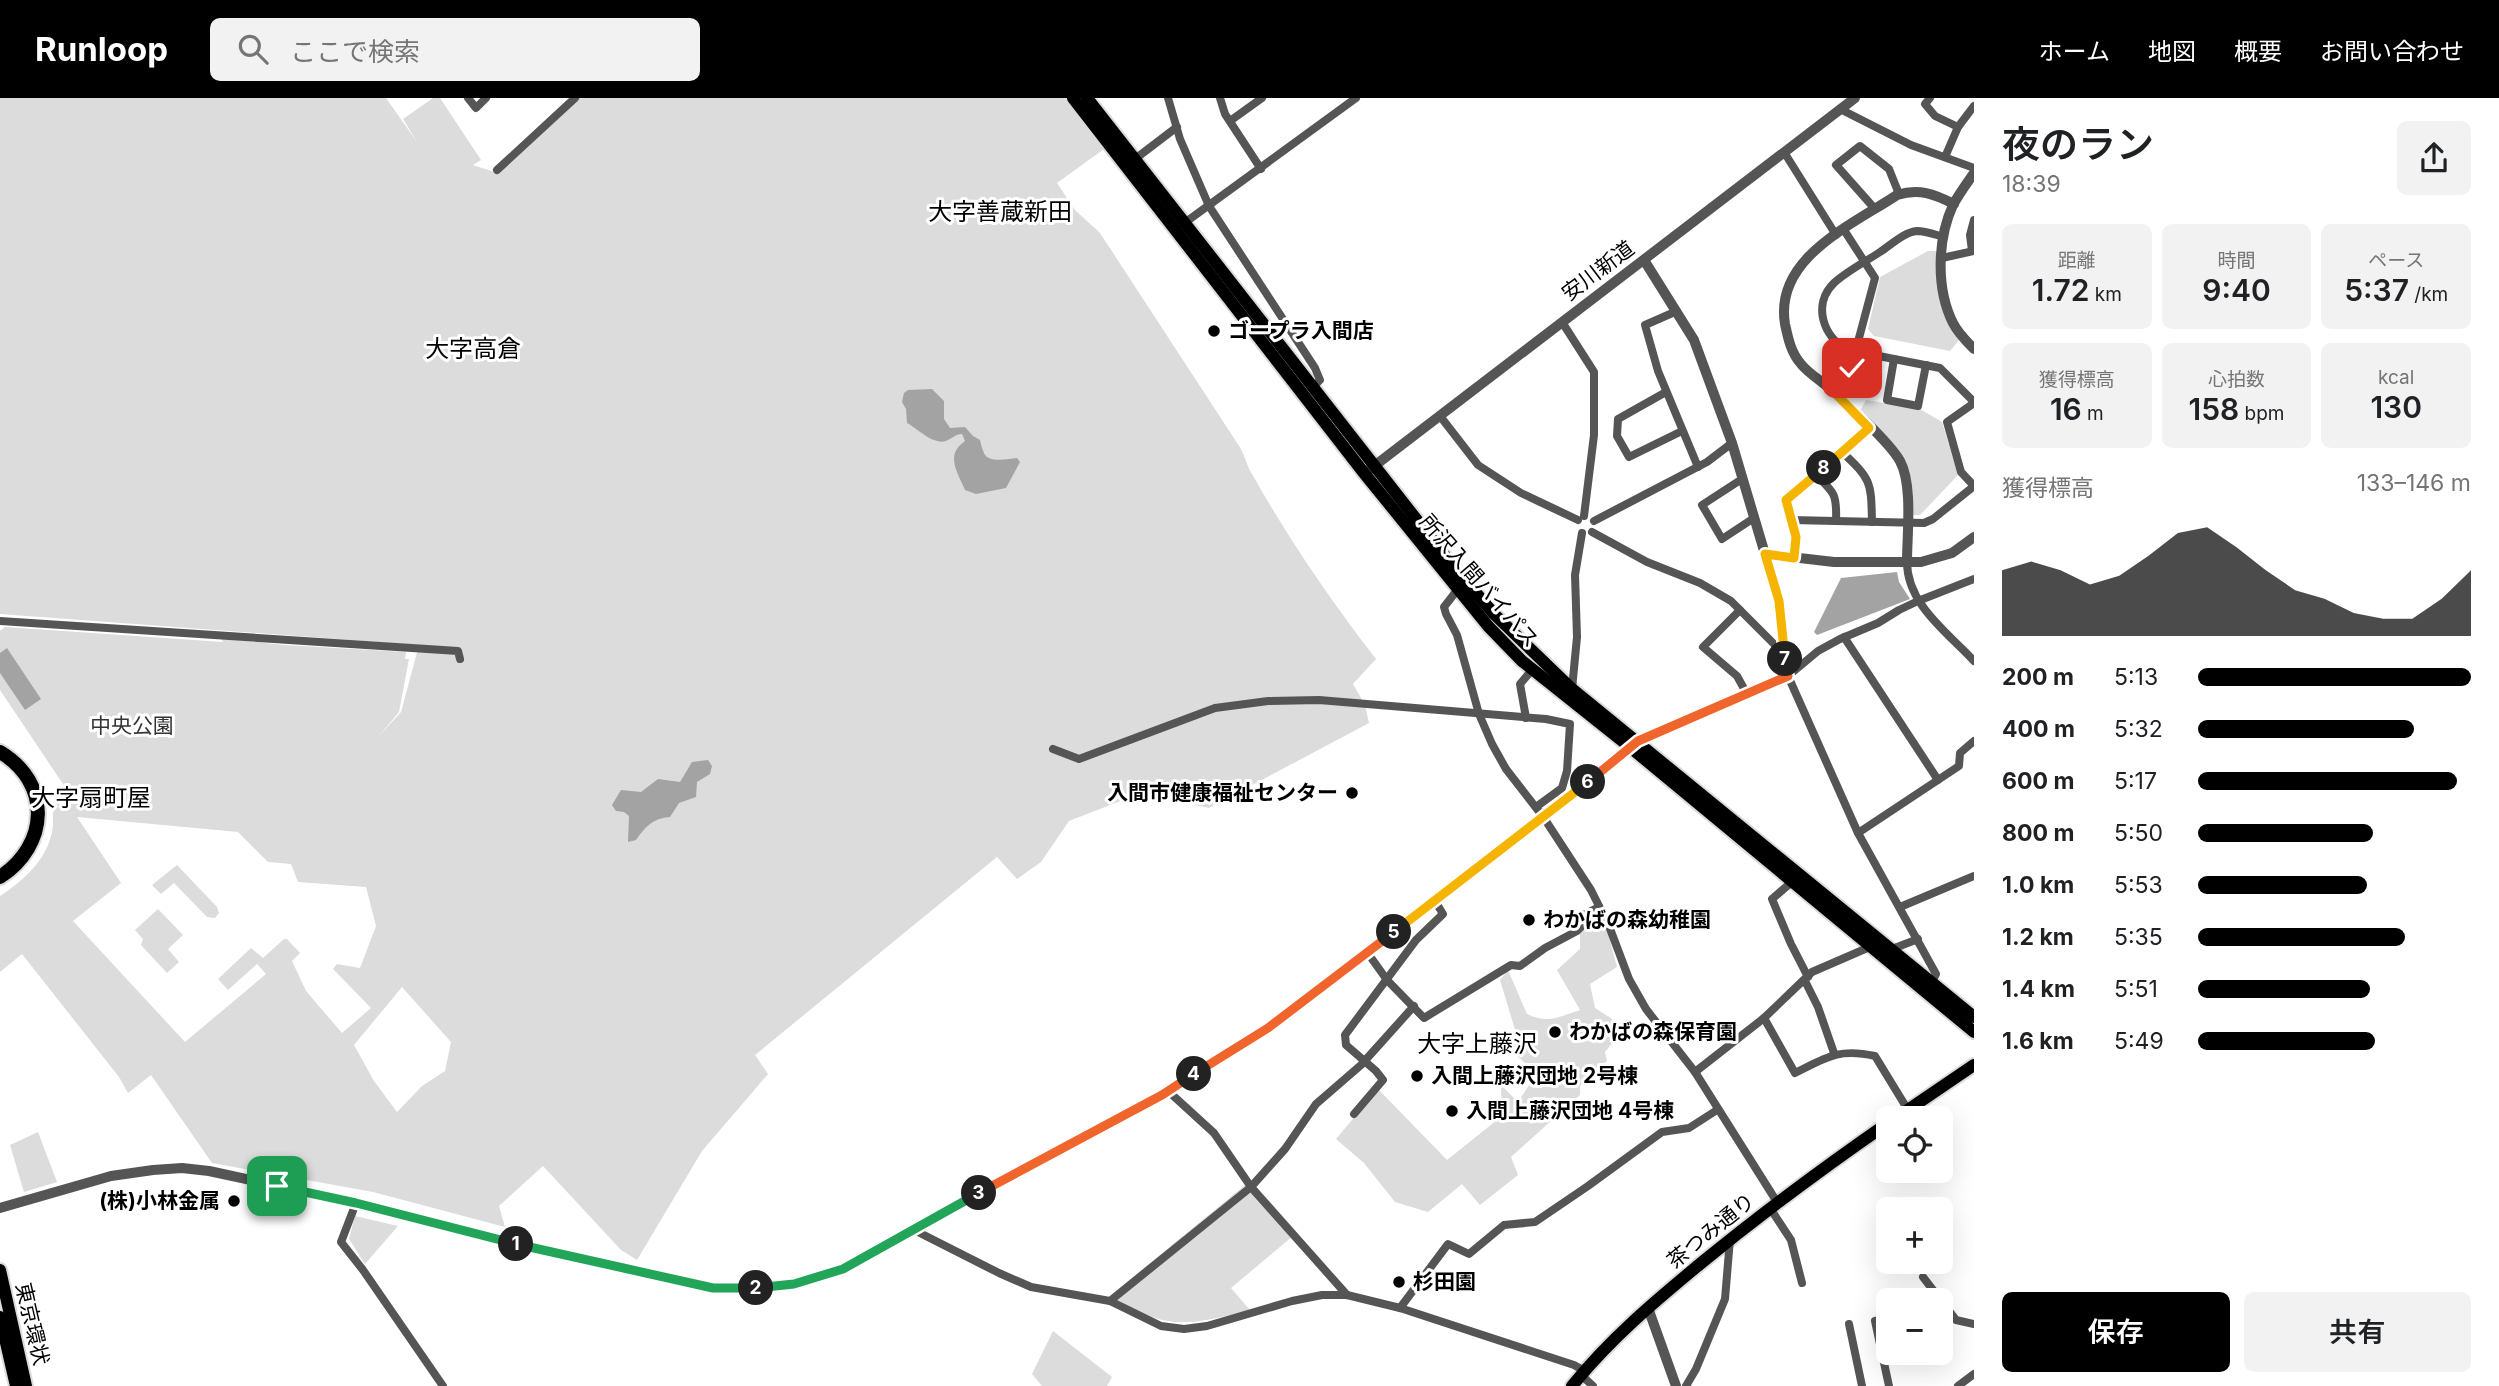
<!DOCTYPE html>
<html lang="ja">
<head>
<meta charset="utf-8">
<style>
  body { margin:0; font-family:Inter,"Noto Sans JP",sans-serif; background:#f2f2f2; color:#202124; height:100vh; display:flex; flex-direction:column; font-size:26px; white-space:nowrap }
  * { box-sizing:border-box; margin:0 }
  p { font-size:23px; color:#757577 }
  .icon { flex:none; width:38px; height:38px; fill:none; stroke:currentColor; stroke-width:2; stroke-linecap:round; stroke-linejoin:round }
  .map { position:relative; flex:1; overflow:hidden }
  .drawer { display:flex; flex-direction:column; background:#fff; width:525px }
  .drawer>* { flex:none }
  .fabs { position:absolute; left:1876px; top:1008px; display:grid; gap:14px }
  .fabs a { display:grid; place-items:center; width:77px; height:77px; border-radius:10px; background:#fff; box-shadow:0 7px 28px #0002; font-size:35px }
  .pin { position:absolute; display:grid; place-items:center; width:60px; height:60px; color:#fff; margin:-30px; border-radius:14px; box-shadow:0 4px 10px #0006 }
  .km { position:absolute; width:35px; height:35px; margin:-18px; border-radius:50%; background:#222; color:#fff; font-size:19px; line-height:35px; text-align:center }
  .round { display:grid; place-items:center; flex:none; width:74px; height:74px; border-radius:10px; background:#f2f2f2 }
  .headline { display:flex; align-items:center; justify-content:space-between; height:119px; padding:0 28px }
  h1 { font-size:38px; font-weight:600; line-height:52px }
  .stats { display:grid; grid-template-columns:repeat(3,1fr); gap:10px; height:119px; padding:7px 28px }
  .stats div { display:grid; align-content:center; border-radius:10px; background:#f2f2f2; text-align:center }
  .stats b { font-size:30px; font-weight:600 }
  .stats small { font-size:19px; font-weight:400 }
  .stats p { font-size:19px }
  .chart { height:196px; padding:14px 28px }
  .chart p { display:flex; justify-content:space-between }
  .chart svg { width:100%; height:126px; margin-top:7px; fill:#000; opacity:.7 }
  .button { display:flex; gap:14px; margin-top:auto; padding:14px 28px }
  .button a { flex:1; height:80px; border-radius:10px; background:#000; color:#fff; font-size:28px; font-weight:600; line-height:80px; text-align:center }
  .button a+a { background:#f2f2f2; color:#202124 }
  ul { padding:0 28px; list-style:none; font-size:23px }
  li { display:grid; grid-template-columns:112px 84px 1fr; align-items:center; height:52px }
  li i { height:18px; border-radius:9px; background:#000 }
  header { display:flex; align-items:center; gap:42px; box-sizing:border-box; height:98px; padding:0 35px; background:#000; color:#fff }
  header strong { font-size:33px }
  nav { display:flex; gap:38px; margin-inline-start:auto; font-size:24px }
  .search { width:490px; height:63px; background:#f2f2f2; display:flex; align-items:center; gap:18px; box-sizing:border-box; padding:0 24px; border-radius:10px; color:#757577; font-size:26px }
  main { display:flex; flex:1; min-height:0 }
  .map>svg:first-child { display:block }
  .green { fill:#dcdcdc; fill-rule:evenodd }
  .water { fill:#a3a3a3 }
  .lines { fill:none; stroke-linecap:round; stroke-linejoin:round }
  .primary-casing { stroke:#dbdbdb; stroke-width:16 }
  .trunk-casing { stroke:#dbdbdb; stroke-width:16 }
  .motorway-casing { stroke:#dbdbdb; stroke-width:18 }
  .minor { stroke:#555; stroke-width:8 }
  .tertiary { stroke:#555; stroke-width:10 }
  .primary { stroke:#000; stroke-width:12 }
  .trunk { stroke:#000; stroke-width:12 }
  .motorway { stroke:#000; stroke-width:14 }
  .split-1-casing { stroke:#fff; stroke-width:14 }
  .split-2-casing { stroke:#fff; stroke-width:14 }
  .split-3-casing { stroke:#fff; stroke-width:14 }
  .split-4-casing { stroke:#fff; stroke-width:14 }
  .split-5-casing { stroke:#fff; stroke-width:14 }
  .split-6-casing { stroke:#fff; stroke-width:14 }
  .split-7-casing { stroke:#fff; stroke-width:14 }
  .split-8-casing { stroke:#fff; stroke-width:14 }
  .split-9-casing { stroke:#fff; stroke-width:14 }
  .split-1 { stroke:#22a559; stroke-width:9 }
  .split-2 { stroke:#22a559; stroke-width:9 }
  .split-3 { stroke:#22a559; stroke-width:9 }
  .split-4 { stroke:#f0652b; stroke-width:9 }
  .split-5 { stroke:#f0652b; stroke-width:9 }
  .split-6 { stroke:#f5b400; stroke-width:9 }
  .split-7 { stroke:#f0652b; stroke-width:9 }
  .split-8 { stroke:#f5b400; stroke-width:9 }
  .split-9 { stroke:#f5b400; stroke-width:9 }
  .poi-dot { fill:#000; stroke:#fff; stroke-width:2.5 }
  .labels { text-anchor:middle; stroke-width:6; stroke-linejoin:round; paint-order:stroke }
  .street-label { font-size:21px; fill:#000; stroke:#fff }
  .poi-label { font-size:21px; font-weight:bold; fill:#000; stroke:#fff; text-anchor:start }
  .park-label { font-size:21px; fill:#333; stroke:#fff }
  .quarter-label { font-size:24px; fill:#000; stroke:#fff }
</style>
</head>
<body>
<header>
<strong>Runloop</strong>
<div class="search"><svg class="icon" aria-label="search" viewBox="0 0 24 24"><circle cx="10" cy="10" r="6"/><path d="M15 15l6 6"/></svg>ここで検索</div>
<nav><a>ホーム</a><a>地図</a><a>概要</a><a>お問い合わせ</a></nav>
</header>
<main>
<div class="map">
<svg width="1974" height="1288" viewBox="0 0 1974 1288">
  <rect width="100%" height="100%" fill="#fff"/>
  <g class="green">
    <path d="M 0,0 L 386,0 L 417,44 L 403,21 L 433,0 L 440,0 L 481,62 L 473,67 L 497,75 L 577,0 L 1064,0 L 1104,51 L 1057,85 L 1075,112 L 1100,135 L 1241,351 C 1245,359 1247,368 1252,376 C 1288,440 1331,503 1376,561 L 1353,586 L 1365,607 L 1369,625 L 1209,710 L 1141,695 L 1069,723 L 1041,764 L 1017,781 L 997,759 L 755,957 L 768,976 L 702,1053 L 637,1162 L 621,1152 L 543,1068 L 499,1108 L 505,1129 L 373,1094 L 212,1065 L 151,977 L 128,995 L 119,979 L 22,856 L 0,874 L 0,798 C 23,783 46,763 52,734 C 55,718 49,710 61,697 L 71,698 L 0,592 L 0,533 L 5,529 L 223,544 L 221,540 L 284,547 L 406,554 L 405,561 L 409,561 L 399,614 L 378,639 L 401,614 L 419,547 L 0,516 ZM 77,719 L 238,734 L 268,764 L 291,766 L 298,784 L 366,789 L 376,828 L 360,870 L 337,866 L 333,871 L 371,910 L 342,935 L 306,893 L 292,863 L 300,855 L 287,841 L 284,841 L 263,860 L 251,850 L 218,881 L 228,892 L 257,866 L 266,876 L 185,944 L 73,823 L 121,785 ZM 402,889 L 451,944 L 445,973 L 422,988 L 397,1014 L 374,983 L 354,947 Z"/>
    <path d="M 1928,153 L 1938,153 L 1939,167 L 1960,241 L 1950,253 L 1874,238 L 1868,231 L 1880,179 Z"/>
    <path d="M 1866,302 L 1920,311 L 1942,324 L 1958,377 L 1920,417 L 1911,417 L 1909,378 L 1859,315 Z"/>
    <path d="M 177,767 L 217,809 L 219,815 L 215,820 L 207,819 L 174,785 L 161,796 L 152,787 Z"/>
    <path d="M 1594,809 L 1608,835 L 1617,869 L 1590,886 L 1595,910 L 1612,921 L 1616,940 L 1605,954 L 1607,963 L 1580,988 L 1580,997 L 1511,1059 L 1518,1077 L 1480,1107 L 1462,1086 L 1428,1114 L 1395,1104 L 1364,1065 L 1336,1041 L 1378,991 L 1447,1062 L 1502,1018 L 1501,987 L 1518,1004 L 1537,975 L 1505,948 L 1516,935 L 1500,882 L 1508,872 L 1527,916 C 1548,926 1558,919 1580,912 L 1557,872 L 1580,851 L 1580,834 Z"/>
    <path d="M 158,811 L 183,837 L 168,851 L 179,864 L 167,875 L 141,847 L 143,841 L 135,832 Z"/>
    <path d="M 38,1034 L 57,1084 L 24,1094 L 10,1047 Z"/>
    <path d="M 1251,1082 L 1293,1138 L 1231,1190 L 1250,1212 C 1187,1228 1167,1233 1110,1198 Z"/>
    <path d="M 355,1118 L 398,1128 L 365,1166 L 349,1141 Z"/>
    <path d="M 1053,1233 L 1112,1279 L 1107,1288 L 1042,1288 L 1032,1276 Z"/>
  </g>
  <g class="water">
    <path d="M 932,291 L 944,303 L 944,321 L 950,330 L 965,329 L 973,338 L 980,342 C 981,346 983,356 987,359 C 994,364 1009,361 1017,360 L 1020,364 L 1006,390 L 976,396 L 965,392 C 957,373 945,357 965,343 L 962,336 C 955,336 953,340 946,343 C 933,347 918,331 907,325 L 906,311 L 902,304 L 904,295 L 908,292 Z"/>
    <path d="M 1897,474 L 1899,484 L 1910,501 L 1817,537 L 1814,534 L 1841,480 Z"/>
    <path d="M 7,550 L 41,601 L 25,612 L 0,575 L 0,555 Z"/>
    <path d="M 708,662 L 712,668 L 710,676 L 697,684 L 696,699 L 679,705 L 670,719 C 653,720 645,729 636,742 L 628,744 L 629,718 L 624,714 L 616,713 L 612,707 L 621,692 L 641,694 L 658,681 L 680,684 L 692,664 Z"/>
  </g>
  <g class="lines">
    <defs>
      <g id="primary">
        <path d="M 1896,1020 L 1974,967"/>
        <path d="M 1572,1288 C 1610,1241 1654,1204 1700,1166 C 1761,1116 1823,1070 1888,1025"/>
      </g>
      <g id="trunk">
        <path d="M 1073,0 L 1364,375 L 1488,528 L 1522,563 L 1630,649 L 1974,934"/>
        <path d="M 1087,0 L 1452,467 L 1494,516 L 1572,591 L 1974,919"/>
        <path d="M 0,1172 L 26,1288"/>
        <path d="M 0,1219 L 16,1288"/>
      </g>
      <path id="motorway" d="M 0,654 C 52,685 49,747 0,779"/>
    </defs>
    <use href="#primary" class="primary-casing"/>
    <use href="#trunk" class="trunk-casing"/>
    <use href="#motorway" class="motorway-casing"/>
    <g class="minor">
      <path d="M 468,0 L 476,10 L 486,0"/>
      <path d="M 1168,0 L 1180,41 L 1209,108 L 1315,270 L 1320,282 L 1314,288"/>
      <path d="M 1220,0 L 1225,16 L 1261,71"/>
      <path d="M 1930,0 L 1925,6 L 1935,18 L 1958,29"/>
      <path d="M 1840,11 L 1911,47 L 1974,70"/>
      <path d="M 1230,23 L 1262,0"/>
      <path d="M 1784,54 L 1836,137"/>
      <path d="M 1945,59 L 1958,29 L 1974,8"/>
      <path d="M 1135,61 L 1177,29"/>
      <path d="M 497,72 L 575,0"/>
      <path d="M 1875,111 L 1836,67 L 1860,48 L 1889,71 L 1899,96"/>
      <path d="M 1183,126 L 1356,0"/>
      <path d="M 1944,139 C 1936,137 1926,133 1917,133 C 1904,134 1891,147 1880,154 C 1865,164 1847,173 1834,185 C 1812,206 1823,240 1848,252 L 1940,270 L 1974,304"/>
      <path d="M 1972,153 L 1970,137 L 1974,122"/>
      <path d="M 1942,160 L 1974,153"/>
      <path d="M 1677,213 L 1645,227 L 1658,273 L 1698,369"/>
      <path d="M 1562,224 L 1594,274 L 1594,337 L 1584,418"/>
      <path d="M 1894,261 L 1887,302 L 1918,308 L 1926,267"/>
      <path d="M 1832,292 L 1851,270 L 1875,180 L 1844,132"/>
      <path d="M 1666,294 L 1618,321 L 1617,338 L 1629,359 L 1682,333"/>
      <path d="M 1974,305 L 1947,324 L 1961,374 L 1974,388"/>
      <path d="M 1440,318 L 1478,367 L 1521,395 L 1578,422"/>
      <path d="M 1842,354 C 1872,382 1871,384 1872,424"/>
      <path d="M 1816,377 C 1835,395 1837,397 1836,423"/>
      <path d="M 1742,381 L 1702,407 L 1722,441 L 1754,420"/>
      <path d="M 1791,422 L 1924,425 L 1933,421 L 1974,388"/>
      <path d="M 1594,423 L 1707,364 L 1732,345"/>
      <path d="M 1592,434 L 1647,464 L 1700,485 L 1731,503 L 1775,547 L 1784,563"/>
      <path d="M 1765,456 L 1779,503 L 1788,578 L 1858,735 L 1936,876 L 1931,885"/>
      <path d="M 1794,460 L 1796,439 L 1786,402 L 1869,330"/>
      <path d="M 1907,464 C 1907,506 1947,534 1974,563"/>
      <path d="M 1458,491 L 1444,509 L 1446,516 L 1457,537 L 1479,616 L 1492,646 L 1506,671 L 1544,720 L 1591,792 L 1609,828 L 1629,881 L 1646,911 L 1695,974 L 1777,1104"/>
      <path d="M 1740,512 L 1703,549 L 1737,578 L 1747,596"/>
      <path d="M 0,523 L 458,553 L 460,561"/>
      <path d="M 1844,539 L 1938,682"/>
      <path d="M 1572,591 L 1577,539 L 1575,477 L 1582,435"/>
      <path d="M 1526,620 L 1520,586 L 1532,572"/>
      <path d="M 1638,643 L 1788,578 L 1818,553 L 1840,541 L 1878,525 L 1899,512 L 1918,503 L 1974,481"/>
      <path d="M 1053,651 L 1079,661 L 1215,610 L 1268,603 L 1319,602 L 1546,621 L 1570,626 L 1567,673 L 1562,690 L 1536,709"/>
      <path d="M 1858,735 L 1959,668 L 1960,655 L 1974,643"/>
      <path d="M 1793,783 L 1772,801 L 1791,846 L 1808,879"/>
      <path d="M 1900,809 L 1974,778"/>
      <path d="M 1892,851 L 1918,841"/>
      <path d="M 1367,854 L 1387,882 L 1424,920 L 1511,867 L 1520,868 L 1545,850 L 1577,833 L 1581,829 L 1577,820 L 1599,809"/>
      <path d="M 1805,883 L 1818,909 L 1834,955"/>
      <path d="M 1764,920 L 1795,975 C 1827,959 1839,950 1875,958 L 1908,1012"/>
      <path d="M 1695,974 L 1764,920 L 1812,874 L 1872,848"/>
      <path d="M 1168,993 L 1214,1035 L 1251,1089 L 1347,1197"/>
      <path d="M 1354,1016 L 1383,982 L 1376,973 L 1346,947 L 1345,937 L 1416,842 L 1443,816 L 1435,803"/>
      <path d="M 356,1105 L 341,1144 L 363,1172 L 443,1288"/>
      <path d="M 1770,1110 L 1791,1142 L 1802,1185"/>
      <path d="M 912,1131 L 999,1175 L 1031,1189 L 1110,1203 L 1161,1228 L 1184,1231 L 1207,1228 L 1292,1203 L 1322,1197 L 1347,1197 L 1400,1210 L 1574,1267 L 1585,1273"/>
      <path d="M 1923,1179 L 1956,1222 L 1974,1226"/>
      <path d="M 1110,1203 L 1251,1089 L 1285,1051 L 1316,1006 L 1361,967 L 1414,908"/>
      <path d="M 1400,1210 L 1448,1146 L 1469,1156 L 1504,1127 L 1535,1124 L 1588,1088 L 1662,1034 L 1689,1030 L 1717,1012"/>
      <path d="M 1884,1221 L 1875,1223 L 1889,1288"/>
      <path d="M 1849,1226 L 1862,1288"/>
      <path d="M 1581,1277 L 1593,1288"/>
      <path d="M 1686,1288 L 1696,1271 L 1725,1201 L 1730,1141"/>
      <path d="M 1958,1288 L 1974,1276"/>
    </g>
    <g class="tertiary">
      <path d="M 1974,75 C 1967,85 1959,96 1953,107 C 1937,142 1936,191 1953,225 C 1958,235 1966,243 1974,251"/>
      <path d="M 1644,162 L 1694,242 L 1732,345 L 1765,456 L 1834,464 L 1921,464 L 1952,455 L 1974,439"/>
      <path d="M 1369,372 L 1855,0"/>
      <path d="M 1907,464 C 1907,436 1913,387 1900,363 C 1890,345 1847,305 1829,290 C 1820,282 1808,275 1801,266 C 1791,255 1788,240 1785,226 C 1774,160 1852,127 1897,97 C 1919,90 1934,96 1954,106"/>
      <path d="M 0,1110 L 111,1078 L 153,1072 L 182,1070 L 209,1073 L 356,1105 L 516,1146 L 713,1190 L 769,1190 L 822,1178 L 843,1171 L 912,1131 L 1168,993 L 1268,930 L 1544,720 L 1634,647"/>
      <path d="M 1648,1210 L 1676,1288"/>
    </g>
    <use href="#primary" class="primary"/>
    <use href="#trunk" class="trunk"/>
    <use href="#motorway" class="motorway"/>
  </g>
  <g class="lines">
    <defs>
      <path id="split-1" d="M 277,1088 L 356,1105 L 516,1146"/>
      <path id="split-2" d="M 516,1146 L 713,1190 L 756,1190"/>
      <path id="split-3" d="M 756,1190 L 794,1186 L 843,1171 L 979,1095"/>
      <path id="split-4" d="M 979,1095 L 1162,997 L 1194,976"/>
      <path id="split-5" d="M 1194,976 L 1268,930 L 1394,834"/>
      <path id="split-6" d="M 1394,834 L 1588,684"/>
      <path id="split-7" d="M 1588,684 L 1638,643 L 1788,578 L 1785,561"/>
      <path id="split-8" d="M 1785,561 L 1779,503 L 1765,456 L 1794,460 L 1796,439 L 1786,402 L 1824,370"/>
      <path id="split-9" d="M 1824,370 L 1869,330 L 1832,292 L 1852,270"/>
    </defs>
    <use href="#split-1" class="split-1-casing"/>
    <use href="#split-2" class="split-2-casing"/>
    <use href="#split-3" class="split-3-casing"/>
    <use href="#split-4" class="split-4-casing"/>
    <use href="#split-5" class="split-5-casing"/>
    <use href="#split-6" class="split-6-casing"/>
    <use href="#split-7" class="split-7-casing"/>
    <use href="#split-8" class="split-8-casing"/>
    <use href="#split-9" class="split-9-casing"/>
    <use href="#split-1" class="split-1"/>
    <use href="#split-2" class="split-2"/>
    <use href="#split-3" class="split-3"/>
    <use href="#split-4" class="split-4"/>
    <use href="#split-5" class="split-5"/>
    <use href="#split-6" class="split-6"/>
    <use href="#split-7" class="split-7"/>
    <use href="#split-8" class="split-8"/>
    <use href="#split-9" class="split-9"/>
  </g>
  <g class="poi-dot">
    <circle cx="1214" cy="233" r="7"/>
    <circle cx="1352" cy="695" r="7"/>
    <circle cx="1529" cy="822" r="7"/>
    <circle cx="1555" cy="934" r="7"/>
    <circle cx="1417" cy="978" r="7"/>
    <circle cx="1452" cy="1013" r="7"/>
    <circle cx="234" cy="1103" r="7"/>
    <circle cx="1399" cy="1184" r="7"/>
  </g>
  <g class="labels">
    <g class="street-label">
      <text transform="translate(1598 173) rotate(-37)" y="7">安川新道</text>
      <text transform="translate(1479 483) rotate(49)" y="7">所沢入間バイパス</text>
      <text transform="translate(1711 1133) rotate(-39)" y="7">茶つみ通り</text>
      <text transform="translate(32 1226) rotate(77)" y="7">東京環状</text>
    </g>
    <g class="poi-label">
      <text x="1228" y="240">ゴープラ入間店</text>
      <text x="1338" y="702" text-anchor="end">入間市健康福祉センター</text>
      <text x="1543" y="829">わかばの森幼稚園</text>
      <text x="1569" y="941">わかばの森保育園</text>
      <text x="1431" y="985">入間上藤沢団地 2号棟</text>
      <text x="1466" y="1020">入間上藤沢団地 4号棟</text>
      <text x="220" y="1110" text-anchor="end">(株)小林金属</text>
      <text x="1413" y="1191">杉田園</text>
    </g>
    <g class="park-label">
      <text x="132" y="635">中央公園</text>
    </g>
    <g class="quarter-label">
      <text x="1000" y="122">大字善蔵新田</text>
      <text x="473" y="259">大字高倉</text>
      <text x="91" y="708">大字扇町屋</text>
      <text x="1477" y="954">大字上藤沢</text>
    </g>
  </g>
</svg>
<div class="fabs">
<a><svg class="icon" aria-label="locate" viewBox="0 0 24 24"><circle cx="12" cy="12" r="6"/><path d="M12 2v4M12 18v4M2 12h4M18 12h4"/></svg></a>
<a>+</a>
<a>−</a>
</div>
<div class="pin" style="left:277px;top:1088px;background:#1e9e55"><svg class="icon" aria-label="arrive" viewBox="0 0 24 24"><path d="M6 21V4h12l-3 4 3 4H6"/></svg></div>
<div class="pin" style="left:1852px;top:270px;background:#d93025"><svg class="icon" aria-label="check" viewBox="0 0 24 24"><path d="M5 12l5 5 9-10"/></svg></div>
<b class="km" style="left:516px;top:1146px">1</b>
<b class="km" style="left:756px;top:1190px">2</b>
<b class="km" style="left:979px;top:1095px">3</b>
<b class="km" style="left:1194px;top:976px">4</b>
<b class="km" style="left:1394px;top:834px">5</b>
<b class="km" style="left:1588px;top:684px">6</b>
<b class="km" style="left:1785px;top:561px">7</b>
<b class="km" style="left:1824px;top:370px">8</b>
</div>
<section class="drawer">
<div class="headline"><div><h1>夜のラン</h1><p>18:39</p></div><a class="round"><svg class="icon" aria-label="share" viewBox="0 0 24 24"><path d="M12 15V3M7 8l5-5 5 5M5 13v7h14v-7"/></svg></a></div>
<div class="stats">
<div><p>距離</p><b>1.72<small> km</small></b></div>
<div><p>時間</p><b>9:40</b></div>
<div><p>ペース</p><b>5:37<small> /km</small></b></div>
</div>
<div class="stats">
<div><p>獲得標高</p><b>16<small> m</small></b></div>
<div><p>心拍数</p><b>158<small> bpm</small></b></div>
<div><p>kcal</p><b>130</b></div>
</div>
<div class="chart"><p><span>獲得標高</span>133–146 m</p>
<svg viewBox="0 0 160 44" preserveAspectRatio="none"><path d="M0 44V21L10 18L20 21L30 26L40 23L50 16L60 8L70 6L80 13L90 21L100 28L110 31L120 36L130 38L140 38L150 31L160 21V44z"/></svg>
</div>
<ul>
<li><b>200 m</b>5:13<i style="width:100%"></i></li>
<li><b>400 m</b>5:32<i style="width:79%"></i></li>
<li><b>600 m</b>5:17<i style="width:95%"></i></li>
<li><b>800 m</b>5:50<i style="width:64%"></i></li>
<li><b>1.0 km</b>5:53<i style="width:62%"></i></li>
<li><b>1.2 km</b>5:35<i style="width:76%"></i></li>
<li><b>1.4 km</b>5:51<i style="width:63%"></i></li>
<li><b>1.6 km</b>5:49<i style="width:65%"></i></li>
</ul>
<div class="button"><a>保存</a><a>共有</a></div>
</section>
</main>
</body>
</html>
